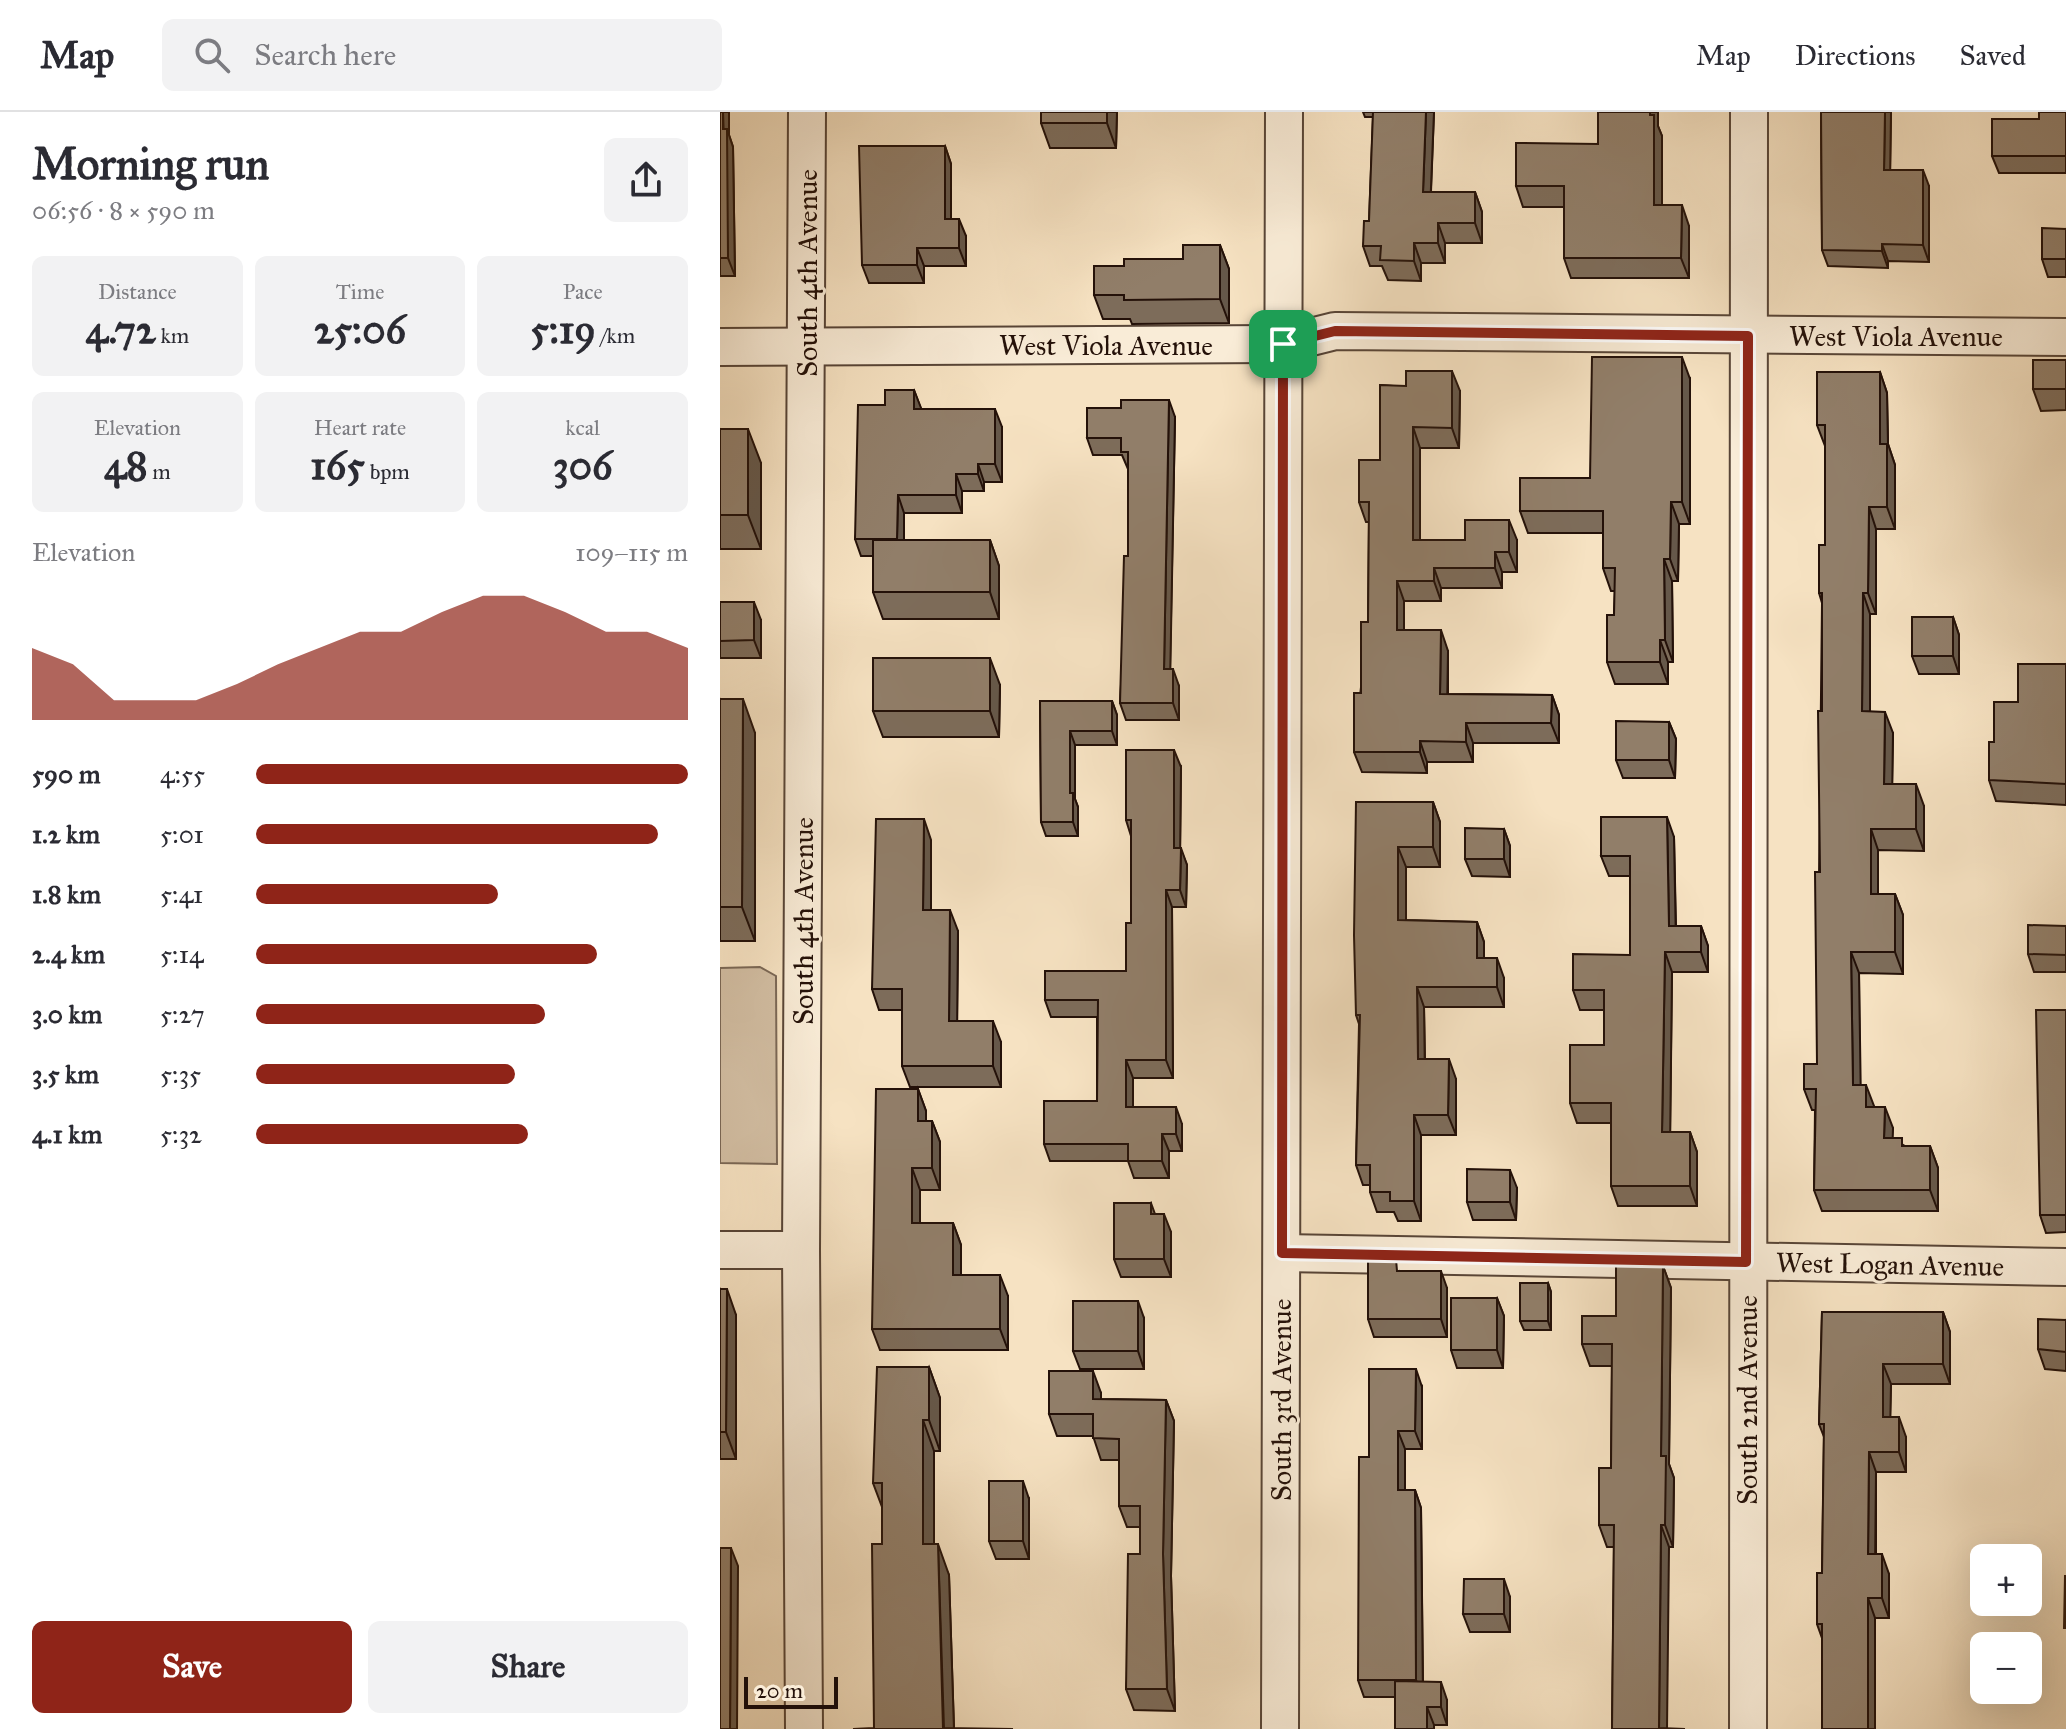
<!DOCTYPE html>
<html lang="en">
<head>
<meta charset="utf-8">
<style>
  body { margin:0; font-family:"IM FELL Great Primer",serif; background:#f2f2f3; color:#2b2b33; height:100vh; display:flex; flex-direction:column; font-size:30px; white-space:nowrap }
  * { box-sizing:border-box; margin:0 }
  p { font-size:26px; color:#7c7c81 }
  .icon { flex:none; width:44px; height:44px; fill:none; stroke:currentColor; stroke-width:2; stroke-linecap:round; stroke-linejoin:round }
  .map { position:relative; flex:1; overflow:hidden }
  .side { display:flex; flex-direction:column; background:#fff; width:720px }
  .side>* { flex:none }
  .tools { position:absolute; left:1250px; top:1432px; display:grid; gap:16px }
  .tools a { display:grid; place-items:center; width:72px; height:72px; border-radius:12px; background:#fff; box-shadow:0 8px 32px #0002; font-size:40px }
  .scale { position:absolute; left:24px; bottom:20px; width:94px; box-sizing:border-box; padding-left:8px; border:4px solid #241109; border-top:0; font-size:22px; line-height:28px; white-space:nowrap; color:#241109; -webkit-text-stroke:6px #f9ecd7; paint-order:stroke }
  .pin { position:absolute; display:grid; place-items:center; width:68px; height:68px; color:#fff; margin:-34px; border-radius:16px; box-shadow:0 4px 12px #0006 }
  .round { display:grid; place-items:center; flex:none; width:84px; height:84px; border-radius:12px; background:#f2f2f3 }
  .head { display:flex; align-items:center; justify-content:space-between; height:136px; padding:0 32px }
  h1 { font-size:44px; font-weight:800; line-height:60px }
  .figures { display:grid; grid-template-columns:repeat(3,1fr); gap:12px; height:136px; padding:8px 32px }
  .figures div { display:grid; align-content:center; border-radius:12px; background:#f2f2f3; text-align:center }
  .figures b { font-size:40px; font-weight:800 }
  .figures small { font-size:22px; font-weight:400 }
  .figures p { font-size:22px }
  .chart { height:224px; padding:16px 32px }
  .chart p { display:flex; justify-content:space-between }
  .chart svg { width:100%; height:144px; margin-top:8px; fill:#8f2418; opacity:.7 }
  .cta { display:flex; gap:16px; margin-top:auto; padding:16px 32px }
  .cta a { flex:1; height:92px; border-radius:12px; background:#8f2418; color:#fff; font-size:32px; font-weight:800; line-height:92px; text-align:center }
  .cta a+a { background:#f2f2f3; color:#2b2b33 }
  ul { padding:0 32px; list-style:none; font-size:26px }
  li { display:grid; grid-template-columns:128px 96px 1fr; align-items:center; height:60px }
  li i { height:20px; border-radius:10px; background:#8f2418 }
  header { display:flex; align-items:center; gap:48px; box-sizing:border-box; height:112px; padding:0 40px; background:#fff; border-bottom:2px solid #e1e1e2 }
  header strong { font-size:38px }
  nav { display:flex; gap:44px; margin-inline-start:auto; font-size:28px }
  .search { width:560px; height:72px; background:#f2f2f3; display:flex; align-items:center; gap:20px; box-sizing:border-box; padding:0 28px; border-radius:12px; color:#7c7c81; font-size:30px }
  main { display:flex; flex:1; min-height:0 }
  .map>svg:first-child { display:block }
  .green { fill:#d2bea3; stroke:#7b6856; stroke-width:2 }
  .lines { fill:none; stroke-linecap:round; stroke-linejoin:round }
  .minor-casing { stroke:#584537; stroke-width:40 }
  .minor { stroke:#f9ecd7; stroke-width:36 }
  .wall { fill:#7d6c5a; stroke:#241109; stroke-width:2 }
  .shaded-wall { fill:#66584a; stroke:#241109; stroke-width:2 }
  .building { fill:#917e69; stroke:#241109; stroke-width:2 }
  .route-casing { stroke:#fff; stroke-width:16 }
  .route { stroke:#8f2418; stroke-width:10 }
  .labels { text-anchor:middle; stroke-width:6; stroke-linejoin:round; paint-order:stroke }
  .street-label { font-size:28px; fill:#241109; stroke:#f9ecd7 }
</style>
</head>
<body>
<header>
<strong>Map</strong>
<div class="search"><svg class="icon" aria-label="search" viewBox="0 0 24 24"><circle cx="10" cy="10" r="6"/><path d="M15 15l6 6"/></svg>Search here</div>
<nav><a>Map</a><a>Directions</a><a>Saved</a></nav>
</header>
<main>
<section class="side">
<div class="head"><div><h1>Morning run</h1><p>06:56 · 8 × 590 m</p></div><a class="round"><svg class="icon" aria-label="share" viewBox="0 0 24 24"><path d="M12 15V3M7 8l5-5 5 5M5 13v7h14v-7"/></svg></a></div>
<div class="figures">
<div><p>Distance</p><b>4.72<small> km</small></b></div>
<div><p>Time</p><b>25:06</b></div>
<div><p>Pace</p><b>5:19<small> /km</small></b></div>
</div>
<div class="figures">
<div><p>Elevation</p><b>48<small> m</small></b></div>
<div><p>Heart rate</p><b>165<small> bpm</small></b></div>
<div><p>kcal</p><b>306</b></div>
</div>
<div class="chart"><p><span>Elevation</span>109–115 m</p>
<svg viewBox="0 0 160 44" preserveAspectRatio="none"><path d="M0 44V22L10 27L20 38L30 38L40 38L50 33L60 27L70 22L80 17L90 17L100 11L110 6L120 6L130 11L140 17L150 17L160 22V44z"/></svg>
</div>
<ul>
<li><b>590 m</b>4:55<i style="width:100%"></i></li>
<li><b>1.2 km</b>5:01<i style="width:93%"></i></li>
<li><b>1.8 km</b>5:41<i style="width:56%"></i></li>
<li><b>2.4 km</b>5:14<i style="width:79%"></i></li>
<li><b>3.0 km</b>5:27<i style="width:67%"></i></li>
<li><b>3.5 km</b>5:35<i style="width:60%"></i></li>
<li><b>4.1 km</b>5:32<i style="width:63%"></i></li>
</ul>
<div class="cta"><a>Save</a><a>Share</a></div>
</section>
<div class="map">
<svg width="1346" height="1617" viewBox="0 0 1346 1617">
  <rect width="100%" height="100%" fill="#f6e2c2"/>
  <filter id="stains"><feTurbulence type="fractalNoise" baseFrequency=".0025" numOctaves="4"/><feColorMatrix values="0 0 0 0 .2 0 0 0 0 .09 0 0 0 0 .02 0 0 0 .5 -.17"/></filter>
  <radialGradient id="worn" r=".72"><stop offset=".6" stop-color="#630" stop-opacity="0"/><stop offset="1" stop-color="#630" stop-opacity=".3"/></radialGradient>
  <path class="green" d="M 40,855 L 56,864 L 57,1052 L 0,1051 L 0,856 Z"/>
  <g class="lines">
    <defs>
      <g id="minor">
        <path d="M 0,235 L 563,232 L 615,219 L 1346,225"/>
        <path d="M 0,1138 L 81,1138"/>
        <path d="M 562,1141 L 1346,1155"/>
        <path d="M 84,1617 L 81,1138 L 87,0"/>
        <path d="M 560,1617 L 564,0"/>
        <path d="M 1028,1617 L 1029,0"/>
      </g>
    </defs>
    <use href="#minor" class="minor-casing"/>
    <use href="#minor" class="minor"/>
  </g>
  <g class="wall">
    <path d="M 0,0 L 9,0 L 9,23 L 13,35 L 15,164 L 0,164 Z"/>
    <path d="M 321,0 L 397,0 L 396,36 L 330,36 L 321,11 Z"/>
    <path d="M 643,0 L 714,0 L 711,80 L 755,80 L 762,100 L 762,131 L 725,131 L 725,151 L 701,151 L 701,169 L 668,168 L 662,154 L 650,154 L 643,134 L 649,109 L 653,5 L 645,5 Z"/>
    <path d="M 938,0 L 938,14 L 942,24 L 942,93 L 969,114 L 969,166 L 851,166 L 844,146 L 844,95 L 803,95 L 796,74 Z"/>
    <path d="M 1101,0 L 1171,0 L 1170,58 L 1209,74 L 1209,150 L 1168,149 L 1168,156 L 1108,154 L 1102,138 Z"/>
    <path d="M 1346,0 L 1346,61 L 1279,61 L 1272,44 L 1319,7 Z"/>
    <path d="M 225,34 L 231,52 L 231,107 L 246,124 L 246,154 L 204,154 L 204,171 L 149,171 L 142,153 Z"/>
    <path d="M 1346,117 L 1346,165 L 1328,165 L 1322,147 Z"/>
    <path d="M 500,133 L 509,157 L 509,211 L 412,212 L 410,207 L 383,207 L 374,183 L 404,154 L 463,147 Z"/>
    <path d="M 1346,248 L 1346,298 L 1321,299 L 1313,277 Z"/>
    <path d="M 1160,260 L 1167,281 L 1168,332 L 1175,353 L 1175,417 L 1156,417 L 1156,502 L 1150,502 L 1150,599 L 1173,621 L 1172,672 L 1204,694 L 1204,739 L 1158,738 L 1158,782 L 1175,782 L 1183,803 L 1183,862 L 1139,861 L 1140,973 L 1154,995 L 1173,1016 L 1172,1026 L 1185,1034 L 1210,1034 L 1218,1056 L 1218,1099 L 1102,1099 L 1094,1078 L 1095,998 L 1092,998 L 1084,977 L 1097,952 L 1102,491 L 1099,481 L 1105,433 L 1105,334 L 1097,313 Z"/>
    <path d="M 970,267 L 970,412 L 959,412 L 958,469 L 952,469 L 953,550 L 948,550 L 948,572 L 895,572 L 887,550 L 894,503 L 895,479 L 891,479 L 883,456 L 883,421 L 808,421 L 800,399 L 870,366 Z"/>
    <path d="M 660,273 L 740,279 L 739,336 L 700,336 L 700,428 L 797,428 L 797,460 L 782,460 L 782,476 L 721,476 L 721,489 L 684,489 L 684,518 L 728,539 L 728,582 L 832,583 L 839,603 L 839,631 L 753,631 L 753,650 L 707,650 L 707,661 L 642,660 L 634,640 L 648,510 L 649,410 L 646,410 L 639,390 L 660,348 Z"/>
    <path d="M 194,278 L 201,297 L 282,315 L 282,370 L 264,370 L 264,379 L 242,379 L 242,401 L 184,401 L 184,428 L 270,428 L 279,454 L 279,507 L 163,507 L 153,480 L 153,444 L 141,444 L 135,427 L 165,293 Z"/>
    <path d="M 455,305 L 450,557 L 459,574 L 459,608 L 406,608 L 400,591 L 408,444 L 408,357 L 402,343 L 373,343 L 367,326 Z"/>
    <path d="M 0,317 L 41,351 L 41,437 L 0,437 Z"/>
    <path d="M 0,490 L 41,508 L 41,546 L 0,546 Z"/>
    <path d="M 1233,505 L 1239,523 L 1239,562 L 1199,562 L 1192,544 Z"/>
    <path d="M 1346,552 L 1346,693 L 1276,689 L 1269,668 L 1298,590 Z"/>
    <path d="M 280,573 L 279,625 L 163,625 L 153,599 Z"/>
    <path d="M 0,587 L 35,621 L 35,829 L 0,829 Z"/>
    <path d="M 320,589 L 392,589 L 397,603 L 397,633 L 355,633 L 355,687 L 358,695 L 358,724 L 326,724 L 321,710 Z"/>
    <path d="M 949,610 L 956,627 L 955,666 L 903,666 L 896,648 Z"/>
    <path d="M 461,655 L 460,736 L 467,753 L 466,795 L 452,795 L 453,966 L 413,966 L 413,995 L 462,1012 L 462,1039 L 449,1039 L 449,1066 L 414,1066 L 408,1049 L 330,1049 L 324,1032 L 377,989 L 377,905 L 331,905 L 325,888 L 406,859 L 411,811 L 411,724 L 406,708 Z"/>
    <path d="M 636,690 L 713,690 L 720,710 L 720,755 L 686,755 L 686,808 L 757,810 L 764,830 L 764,846 L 784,866 L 784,895 L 704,895 L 705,947 L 736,967 L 736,1023 L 701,1023 L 701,1109 L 678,1109 L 674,1100 L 657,1100 L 650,1080 L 650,1073 L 643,1073 L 636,1053 L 639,912 L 636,903 Z"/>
    <path d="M 784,717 L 790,734 L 790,765 L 752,764 L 745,747 Z"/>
    <path d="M 954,725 L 956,814 L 981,814 L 988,834 L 988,860 L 952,860 L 950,1020 L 970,1020 L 977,1040 L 977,1094 L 898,1094 L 891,1074 L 891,1011 L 857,1011 L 850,991 L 884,933 L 884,898 L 860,898 L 853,878 L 910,843 L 910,764 L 889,764 L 881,744 Z"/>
    <path d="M 211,728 L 211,798 L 238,819 L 237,909 L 281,930 L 281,975 L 190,975 L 182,954 L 182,898 L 159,898 L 152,877 Z"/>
    <path d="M 1346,814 L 1346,860 L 1314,860 L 1308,842 Z"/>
    <path d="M 1346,898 L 1346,1120 L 1326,1121 L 1320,1103 Z"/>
    <path d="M 198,977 L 206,999 L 206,1009 L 212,1009 L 220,1030 L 220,1078 L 200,1078 L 200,1111 L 233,1111 L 241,1133 L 241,1163 L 288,1184 L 288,1238 L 160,1238 L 152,1217 Z"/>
    <path d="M 797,1076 L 796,1108 L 753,1108 L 747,1090 Z"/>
    <path d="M 431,1091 L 435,1102 L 451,1120 L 451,1165 L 401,1165 L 394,1147 Z"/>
    <path d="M 943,1154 L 951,1176 L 949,1352 L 954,1366 L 953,1435 L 949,1435 L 892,1617 L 894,1435 L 887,1435 L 879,1413 L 891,1356 L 892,1254 L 870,1254 L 862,1232 L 896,1204 Z"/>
    <path d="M 680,1159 L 727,1176 L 727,1225 L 654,1225 L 648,1207 Z"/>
    <path d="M 828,1171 L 831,1180 L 831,1218 L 804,1218 L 800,1209 Z"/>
    <path d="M 0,1177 L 16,1203 L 16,1347 L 0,1347 Z"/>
    <path d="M 777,1186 L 784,1204 L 783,1256 L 737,1256 L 731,1238 Z"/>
    <path d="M 1102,1200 L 1223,1200 L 1230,1220 L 1230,1272 L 1171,1272 L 1170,1305 L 1186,1325 L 1186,1360 L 1156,1360 L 1156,1442 L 1169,1462 L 1169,1506 L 1155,1506 L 1155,1617 L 1102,1526 L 1097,1512 L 1102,1461 L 1104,1325 L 1099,1312 Z"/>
    <path d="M 424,1206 L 424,1257 L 360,1257 L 353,1239 Z"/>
    <path d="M 1346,1208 L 1346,1259 L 1325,1257 L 1318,1237 Z"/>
    <path d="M 209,1255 L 220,1286 L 220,1339 L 214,1339 L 214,1432 L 229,1463 L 234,1616 L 154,1616 L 162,1432 L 162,1395 L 153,1371 Z"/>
    <path d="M 702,1275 L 702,1337 L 685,1337 L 685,1378 L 695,1378 L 701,1396 L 703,1570 L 727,1588 L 727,1613 L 714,1613 L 714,1617 L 675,1585 L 644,1585 L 638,1568 L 649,1345 Z"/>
    <path d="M 381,1281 L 381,1287 L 446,1288 L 454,1309 L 451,1464 L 455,1599 L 414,1598 L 406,1577 L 420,1442 L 420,1415 L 407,1415 L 399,1394 L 399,1348 L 381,1348 L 373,1324 L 337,1324 L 329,1302 Z"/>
    <path d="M 309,1387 L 309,1447 L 276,1447 L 269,1429 Z"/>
    <path d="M 790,1485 L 790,1520 L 750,1520 L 743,1502 Z"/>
  </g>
  <g class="shaded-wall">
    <path d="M 3,0 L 9,0 L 9,23 L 13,35 L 15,164 L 8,146 Z"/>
    <path d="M 387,0 L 397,0 L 396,36 L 387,11 Z"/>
    <path d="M 706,0 L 714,0 L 710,100 L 703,80 Z"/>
    <path d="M 930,0 L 938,0 L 938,14 L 942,24 L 942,114 L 934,93 Z"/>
    <path d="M 1165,0 L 1171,0 L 1170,74 L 1164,58 Z"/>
    <path d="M 225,34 L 231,52 L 231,124 L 225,107 Z"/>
    <path d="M 1203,58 L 1209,74 L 1209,150 L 1203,133 Z"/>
    <path d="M 755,80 L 762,100 L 762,131 L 755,111 Z"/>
    <path d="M 962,93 L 969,114 L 969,166 L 961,146 Z"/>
    <path d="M 239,107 L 246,124 L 246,154 L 239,136 Z"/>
    <path d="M 718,111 L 725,131 L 725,151 L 718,131 Z"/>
    <path d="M 694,131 L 701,151 L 701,169 L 694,149 Z"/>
    <path d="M 1162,132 L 1168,149 L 1168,156 L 1162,139 Z"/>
    <path d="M 500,133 L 509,157 L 509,211 L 500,187 Z"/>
    <path d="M 197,136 L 204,154 L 204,171 L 197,153 Z"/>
    <path d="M 962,245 L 970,267 L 970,412 L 962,390 Z"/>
    <path d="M 732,259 L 740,279 L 739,336 L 732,316 Z"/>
    <path d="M 1160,260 L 1167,281 L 1168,332 L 1175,353 L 1175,417 L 1167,395 L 1160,332 Z"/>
    <path d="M 194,278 L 201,296 L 201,315 L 194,297 Z"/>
    <path d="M 449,288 L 455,305 L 450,574 L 444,557 Z"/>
    <path d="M 275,297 L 282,315 L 282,370 L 275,352 Z"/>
    <path d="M 693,315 L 700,336 L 700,449 L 693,428 Z"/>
    <path d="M 28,317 L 41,351 L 41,437 L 28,403 Z"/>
    <path d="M 258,352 L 264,370 L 264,379 L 258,362 Z"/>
    <path d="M 236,362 L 242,379 L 242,401 L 236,383 Z"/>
    <path d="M 178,383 L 184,401 L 184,444 L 177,427 Z"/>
    <path d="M 951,390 L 959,412 L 958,469 L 950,447 Z"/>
    <path d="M 1149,395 L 1156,417 L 1156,502 L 1148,481 Z"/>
    <path d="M 789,408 L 797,428 L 797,460 L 789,440 Z"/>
    <path d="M 270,428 L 279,454 L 279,507 L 270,480 Z"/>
    <path d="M 775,440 L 782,460 L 782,476 L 775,456 Z"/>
    <path d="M 944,447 L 952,469 L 953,550 L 945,528 Z"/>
    <path d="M 714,456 L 721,476 L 721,489 L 714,469 Z"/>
    <path d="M 677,469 L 684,489 L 684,539 L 677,518 Z"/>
    <path d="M 1143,481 L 1150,502 L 1150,621 L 1142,599 Z"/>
    <path d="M 34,490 L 41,508 L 41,546 L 34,528 Z"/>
    <path d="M 1233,505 L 1239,523 L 1239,562 L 1233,544 Z"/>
    <path d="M 721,518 L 728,539 L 727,602 L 720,582 Z"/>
    <path d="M 940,528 L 948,550 L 948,572 L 940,550 Z"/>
    <path d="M 270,546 L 280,573 L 279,625 L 270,599 Z"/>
    <path d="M 453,557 L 459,574 L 459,608 L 453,591 Z"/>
    <path d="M 832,583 L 839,603 L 839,631 L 831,611 Z"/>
    <path d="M 23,587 L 35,621 L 35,829 L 22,795 Z"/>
    <path d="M 392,589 L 397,603 L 397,633 L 392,619 Z"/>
    <path d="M 1165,600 L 1173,621 L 1172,693 L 1164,672 Z"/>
    <path d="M 949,610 L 956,627 L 955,666 L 949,648 Z"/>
    <path d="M 746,611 L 753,631 L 753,650 L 746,630 Z"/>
    <path d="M 350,619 L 355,633 L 355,687 L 358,695 L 358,724 L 353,710 L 350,681 Z"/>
    <path d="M 700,629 L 707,650 L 707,661 L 700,640 Z"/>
    <path d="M 454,638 L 461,655 L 460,753 L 454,736 Z"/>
    <path d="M 1196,672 L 1204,694 L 1204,739 L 1196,717 Z"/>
    <path d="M 713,690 L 720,710 L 720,755 L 713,735 Z"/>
    <path d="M 947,705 L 954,725 L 956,834 L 949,814 Z"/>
    <path d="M 204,707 L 211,728 L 211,819 L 203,798 Z"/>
    <path d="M 784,717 L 790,734 L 790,765 L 784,747 Z"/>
    <path d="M 1151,717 L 1158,738 L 1158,803 L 1151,782 Z"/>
    <path d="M 678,735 L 686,755 L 686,828 L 678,808 Z"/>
    <path d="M 461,736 L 467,753 L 466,795 L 460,778 Z"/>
    <path d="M 446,778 L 452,795 L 453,966 L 446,948 Z"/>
    <path d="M 1175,782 L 1183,803 L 1183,862 L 1175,840 Z"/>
    <path d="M 230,798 L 238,819 L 237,930 L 229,909 Z"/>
    <path d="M 757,810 L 764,830 L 764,866 L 757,846 Z"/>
    <path d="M 981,814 L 988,834 L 988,860 L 981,840 Z"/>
    <path d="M 945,840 L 952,860 L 950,1040 L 942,1020 Z"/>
    <path d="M 1131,840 L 1139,861 L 1141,994 L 1133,973 Z"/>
    <path d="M 777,846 L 784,866 L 784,895 L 777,875 Z"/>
    <path d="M 697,875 L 704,895 L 705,967 L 698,947 Z"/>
    <path d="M 273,909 L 281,930 L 281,975 L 273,954 Z"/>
    <path d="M 729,947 L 736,967 L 736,1023 L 728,1003 Z"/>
    <path d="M 406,948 L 413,966 L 413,1012 L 406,995 Z"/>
    <path d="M 1146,973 L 1154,994 L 1154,1016 L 1146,995 Z"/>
    <path d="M 198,977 L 206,999 L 206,1030 L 198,1009 Z"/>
    <path d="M 456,995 L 462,1012 L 462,1039 L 456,1022 Z"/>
    <path d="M 1165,995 L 1173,1016 L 1172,1048 L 1164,1026 Z"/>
    <path d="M 694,1003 L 701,1023 L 701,1109 L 694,1089 Z"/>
    <path d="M 212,1009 L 220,1030 L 220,1078 L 212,1056 Z"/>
    <path d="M 970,1020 L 977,1040 L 977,1094 L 970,1074 Z"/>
    <path d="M 442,1022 L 449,1039 L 449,1066 L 442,1049 Z"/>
    <path d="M 1210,1034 L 1218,1056 L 1218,1099 L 1210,1078 Z"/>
    <path d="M 192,1056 L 200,1078 L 200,1133 L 192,1111 Z"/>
    <path d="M 790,1058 L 797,1076 L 796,1108 L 790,1090 Z"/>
    <path d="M 444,1102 L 451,1120 L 451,1165 L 444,1147 Z"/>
    <path d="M 233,1111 L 241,1133 L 241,1184 L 233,1163 Z"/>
    <path d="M 943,1154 L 951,1176 L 949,1352 L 954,1366 L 953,1435 L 945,1413 L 941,1344 Z"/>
    <path d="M 721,1159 L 727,1176 L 727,1225 L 721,1207 Z"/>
    <path d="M 280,1163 L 288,1184 L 288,1238 L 280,1217 Z"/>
    <path d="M 828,1171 L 831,1180 L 831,1218 L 828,1209 Z"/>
    <path d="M 7,1177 L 16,1203 L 16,1347 L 6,1320 Z"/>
    <path d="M 777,1186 L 784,1204 L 783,1256 L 777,1238 Z"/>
    <path d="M 418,1189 L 424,1206 L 424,1257 L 418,1239 Z"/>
    <path d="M 1223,1200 L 1230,1220 L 1230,1272 L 1223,1252 Z"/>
    <path d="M 1163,1252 L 1171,1272 L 1170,1325 L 1163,1305 Z"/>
    <path d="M 209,1255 L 220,1286 L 220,1339 L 209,1308 Z"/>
    <path d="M 696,1257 L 702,1275 L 702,1337 L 695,1319 Z"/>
    <path d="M 373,1259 L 381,1281 L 381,1309 L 373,1287 Z"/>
    <path d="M 446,1288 L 454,1309 L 451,1464 L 455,1599 L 447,1577 L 443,1442 Z"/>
    <path d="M 1179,1305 L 1186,1325 L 1186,1360 L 1179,1340 Z"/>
    <path d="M 203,1308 L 214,1339 L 214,1463 L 203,1432 Z"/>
    <path d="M 678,1319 L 685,1337 L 685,1396 L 678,1378 Z"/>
    <path d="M 1149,1340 L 1156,1360 L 1155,1462 L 1148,1442 Z"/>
    <path d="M 303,1369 L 309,1387 L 309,1447 L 303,1429 Z"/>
    <path d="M 695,1378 L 701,1396 L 703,1585 L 696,1568 Z"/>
    <path d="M 941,1413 L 949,1435 L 947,1617 L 939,1617 Z"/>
    <path d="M 218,1432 L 229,1463 L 234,1617 L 224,1617 Z"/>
    <path d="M 11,1436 L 18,1454 L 17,1617 L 10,1617 Z"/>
    <path d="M 1162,1442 L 1169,1462 L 1169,1506 L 1162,1486 Z"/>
    <path d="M 784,1467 L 790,1485 L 790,1520 L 784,1502 Z"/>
    <path d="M 1148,1486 L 1155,1506 L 1155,1617 L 1148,1617 Z"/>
    <path d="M 721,1570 L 727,1588 L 727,1613 L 721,1595 Z"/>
    <path d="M 707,1595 L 714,1613 L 714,1617 L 707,1617 Z"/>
  </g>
  <g class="building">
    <path d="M 0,0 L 3,0 L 3,17 L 7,17 L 8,146 L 0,146 Z"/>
    <rect x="321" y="0" width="66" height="11"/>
    <path d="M 653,0 L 706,0 L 703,80 L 755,80 L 755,111 L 718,111 L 718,131 L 694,131 L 694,149 L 660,148 L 661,134 L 643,134 L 644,109 L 649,109 Z"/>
    <path d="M 878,0 L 930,0 L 930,3 L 934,3 L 934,93 L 962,93 L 961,146 L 844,146 L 844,74 L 796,74 L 796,31 L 878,32 Z"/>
    <path d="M 1101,0 L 1165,0 L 1164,58 L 1203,58 L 1203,133 L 1162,132 L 1162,139 L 1102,138 Z"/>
    <path d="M 1319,0 L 1346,0 L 1346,44 L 1272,44 L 1272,7 L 1319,7 Z"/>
    <path d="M 139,34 L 225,34 L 225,107 L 239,107 L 239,136 L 197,136 L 197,153 L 142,153 Z"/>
    <path d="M 1322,116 L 1346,117 L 1346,147 L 1322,147 Z"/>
    <path d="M 463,133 L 500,133 L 500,187 L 404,188 L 404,183 L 374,183 L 374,154 L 404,154 L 404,147 L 463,147 Z"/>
    <path d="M 872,245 L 962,245 L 962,390 L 951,390 L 950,447 L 944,447 L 945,528 L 940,528 L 940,550 L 887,550 L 887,503 L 894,503 L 895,456 L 883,456 L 883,399 L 800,399 L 800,366 L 870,366 Z"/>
    <rect x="1313" y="248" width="33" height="29"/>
    <path d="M 686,259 L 732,259 L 732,316 L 693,315 L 693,428 L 745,428 L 745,408 L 789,408 L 789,440 L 775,440 L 775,456 L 714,456 L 714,469 L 677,469 L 677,518 L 721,518 L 720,582 L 832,583 L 831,611 L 746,611 L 746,630 L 700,629 L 700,640 L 634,640 L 634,581 L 641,581 L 641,510 L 648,510 L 649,390 L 639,390 L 639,348 L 660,348 L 660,273 L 686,274 Z"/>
    <path d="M 1097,260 L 1160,260 L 1160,332 L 1167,332 L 1167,395 L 1149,395 L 1148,481 L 1143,481 L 1142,599 L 1165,600 L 1164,672 L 1196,672 L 1196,717 L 1151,717 L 1151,782 L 1175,782 L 1175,840 L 1131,840 L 1133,973 L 1146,973 L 1146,995 L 1165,995 L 1164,1026 L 1182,1026 L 1182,1034 L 1210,1034 L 1210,1078 L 1094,1078 L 1096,977 L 1084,977 L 1084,952 L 1097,952 L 1095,760 L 1100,760 L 1098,599 L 1102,599 L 1102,481 L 1099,481 L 1099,433 L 1105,433 L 1105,313 L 1097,313 Z"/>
    <path d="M 165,278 L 194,278 L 194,297 L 275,297 L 275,352 L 258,352 L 258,362 L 236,362 L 236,383 L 178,383 L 177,427 L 135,427 L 138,293 L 165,293 Z"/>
    <path d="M 401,288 L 449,288 L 444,557 L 453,557 L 453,591 L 400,591 L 404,444 L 408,444 L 408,340 L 401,340 L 401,326 L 367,326 L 367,296 L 401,296 Z"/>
    <rect x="0" y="317" width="28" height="86"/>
    <rect x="153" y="428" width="117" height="52"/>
    <path d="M 0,490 L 34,490 L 34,528 L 0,529 Z"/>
    <rect x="1192" y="505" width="41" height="39"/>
    <rect x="153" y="546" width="117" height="53"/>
    <path d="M 1298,552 L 1346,552 L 1346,672 L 1269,668 L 1269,630 L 1274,630 L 1274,590 L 1298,590 Z"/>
    <path d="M 0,587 L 23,587 L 22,795 L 0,795 Z"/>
    <path d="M 320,589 L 392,589 L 392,619 L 350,619 L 350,681 L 353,681 L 353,710 L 321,710 Z"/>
    <path d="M 896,609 L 949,610 L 949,648 L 896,648 Z"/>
    <path d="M 406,638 L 454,638 L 454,736 L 461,736 L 460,778 L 446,778 L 446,948 L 406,948 L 406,995 L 456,995 L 456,1022 L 442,1022 L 442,1049 L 408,1049 L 408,1032 L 324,1032 L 324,989 L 377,989 L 378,888 L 325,888 L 325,859 L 406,859 L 406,811 L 411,811 L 411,708 L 406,708 Z"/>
    <path d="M 636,690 L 713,690 L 713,735 L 678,735 L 678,808 L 757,810 L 757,846 L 777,846 L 777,875 L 697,875 L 698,947 L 729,947 L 728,1003 L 694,1003 L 694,1089 L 670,1089 L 670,1080 L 650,1080 L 650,1053 L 636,1053 L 640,903 L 636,903 L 634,823 Z"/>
    <path d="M 881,705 L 947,705 L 949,814 L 981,814 L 981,840 L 945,840 L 942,1020 L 970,1020 L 970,1074 L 891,1074 L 891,991 L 850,991 L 850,933 L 884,933 L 884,878 L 853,878 L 853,842 L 910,843 L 910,744 L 881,744 Z"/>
    <path d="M 156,707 L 204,707 L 203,798 L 230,798 L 229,909 L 273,909 L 273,954 L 182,954 L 182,877 L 152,877 Z"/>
    <path d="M 745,716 L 784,717 L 784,747 L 745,747 Z"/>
    <path d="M 1308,813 L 1346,814 L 1346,843 L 1308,842 Z"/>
    <path d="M 1316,898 L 1346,898 L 1346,1103 L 1320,1103 Z"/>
    <path d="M 156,977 L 198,977 L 198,1009 L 212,1009 L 212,1056 L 192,1056 L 192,1111 L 233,1111 L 233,1163 L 280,1163 L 280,1217 L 152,1217 Z"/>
    <path d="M 747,1057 L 790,1058 L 790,1090 L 747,1090 Z"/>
    <path d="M 394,1091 L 431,1091 L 431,1102 L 444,1102 L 444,1147 L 394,1147 Z"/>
    <path d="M 648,1147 L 676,1147 L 677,1159 L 721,1159 L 721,1207 L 648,1207 Z"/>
    <path d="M 896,1154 L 943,1154 L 941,1344 L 946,1344 L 945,1413 L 941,1413 L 939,1616 L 965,1617 L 892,1617 L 894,1413 L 879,1413 L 879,1356 L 891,1356 L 892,1232 L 862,1232 L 862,1204 L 896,1204 Z"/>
    <rect x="800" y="1171" width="28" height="38"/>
    <path d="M 0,1177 L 7,1177 L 6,1320 L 0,1320 Z"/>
    <rect x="731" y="1186" width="46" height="52"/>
    <rect x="353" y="1189" width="65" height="50"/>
    <path d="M 1102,1200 L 1223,1200 L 1223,1252 L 1163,1252 L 1163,1305 L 1179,1305 L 1179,1340 L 1149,1340 L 1148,1442 L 1162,1442 L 1162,1486 L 1148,1486 L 1148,1617 L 1102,1617 L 1102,1512 L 1097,1512 L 1097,1461 L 1102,1461 L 1104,1312 L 1099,1312 Z"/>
    <path d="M 1318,1207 L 1346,1208 L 1346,1240 L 1318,1237 Z"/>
    <path d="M 157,1255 L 209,1255 L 209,1308 L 203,1308 L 203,1432 L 218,1432 L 223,1616 L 293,1617 L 133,1617 L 154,1616 L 152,1432 L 162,1432 L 162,1371 L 153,1371 Z"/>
    <path d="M 649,1257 L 696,1257 L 695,1319 L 678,1319 L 678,1378 L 695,1378 L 696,1568 L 638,1568 L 639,1345 L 649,1345 Z"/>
    <path d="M 329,1259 L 373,1259 L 373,1287 L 446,1288 L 443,1442 L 447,1577 L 406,1577 L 408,1442 L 420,1442 L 420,1394 L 399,1394 L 399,1327 L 373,1326 L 373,1302 L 329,1302 Z"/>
    <rect x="269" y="1369" width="34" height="60"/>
    <path d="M 0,1436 L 11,1436 L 10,1617 L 0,1617 Z"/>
    <path d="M 1345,1464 L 1346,1464 L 1346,1516 L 1344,1516 Z"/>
    <path d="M 744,1467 L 784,1467 L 784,1502 L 743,1502 Z"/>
    <path d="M 675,1569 L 721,1570 L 721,1595 L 707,1595 L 707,1617 L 675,1617 Z"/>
  </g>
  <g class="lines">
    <defs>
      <path id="route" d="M 615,219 L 1028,224 L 1026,1150 L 562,1141 L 563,232 Z"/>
    </defs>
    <use href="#route" class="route-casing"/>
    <use href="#route" class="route"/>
  </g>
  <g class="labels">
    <g class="street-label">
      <text transform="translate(87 161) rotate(-90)" y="10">South 4th Avenue</text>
      <text x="1176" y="234">West Viola Avenue</text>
      <text x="386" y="243">West Viola Avenue</text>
      <text transform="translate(83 809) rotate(-90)" y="10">South 4th Avenue</text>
      <text transform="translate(1170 1152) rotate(1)" y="10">West Logan Avenue</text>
      <text transform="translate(561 1288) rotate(-90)" y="10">South 3rd Avenue</text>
      <text transform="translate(1027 1288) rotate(-90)" y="10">South 2nd Avenue</text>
    </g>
  </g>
  <rect width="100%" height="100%" filter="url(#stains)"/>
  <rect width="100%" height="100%" fill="url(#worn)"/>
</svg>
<div class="tools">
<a>+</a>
<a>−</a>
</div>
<div class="scale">20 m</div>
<div class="pin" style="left:563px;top:232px;background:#1e9e55"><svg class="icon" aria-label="arrive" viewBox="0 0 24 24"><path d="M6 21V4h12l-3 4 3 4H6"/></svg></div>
</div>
</main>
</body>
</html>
